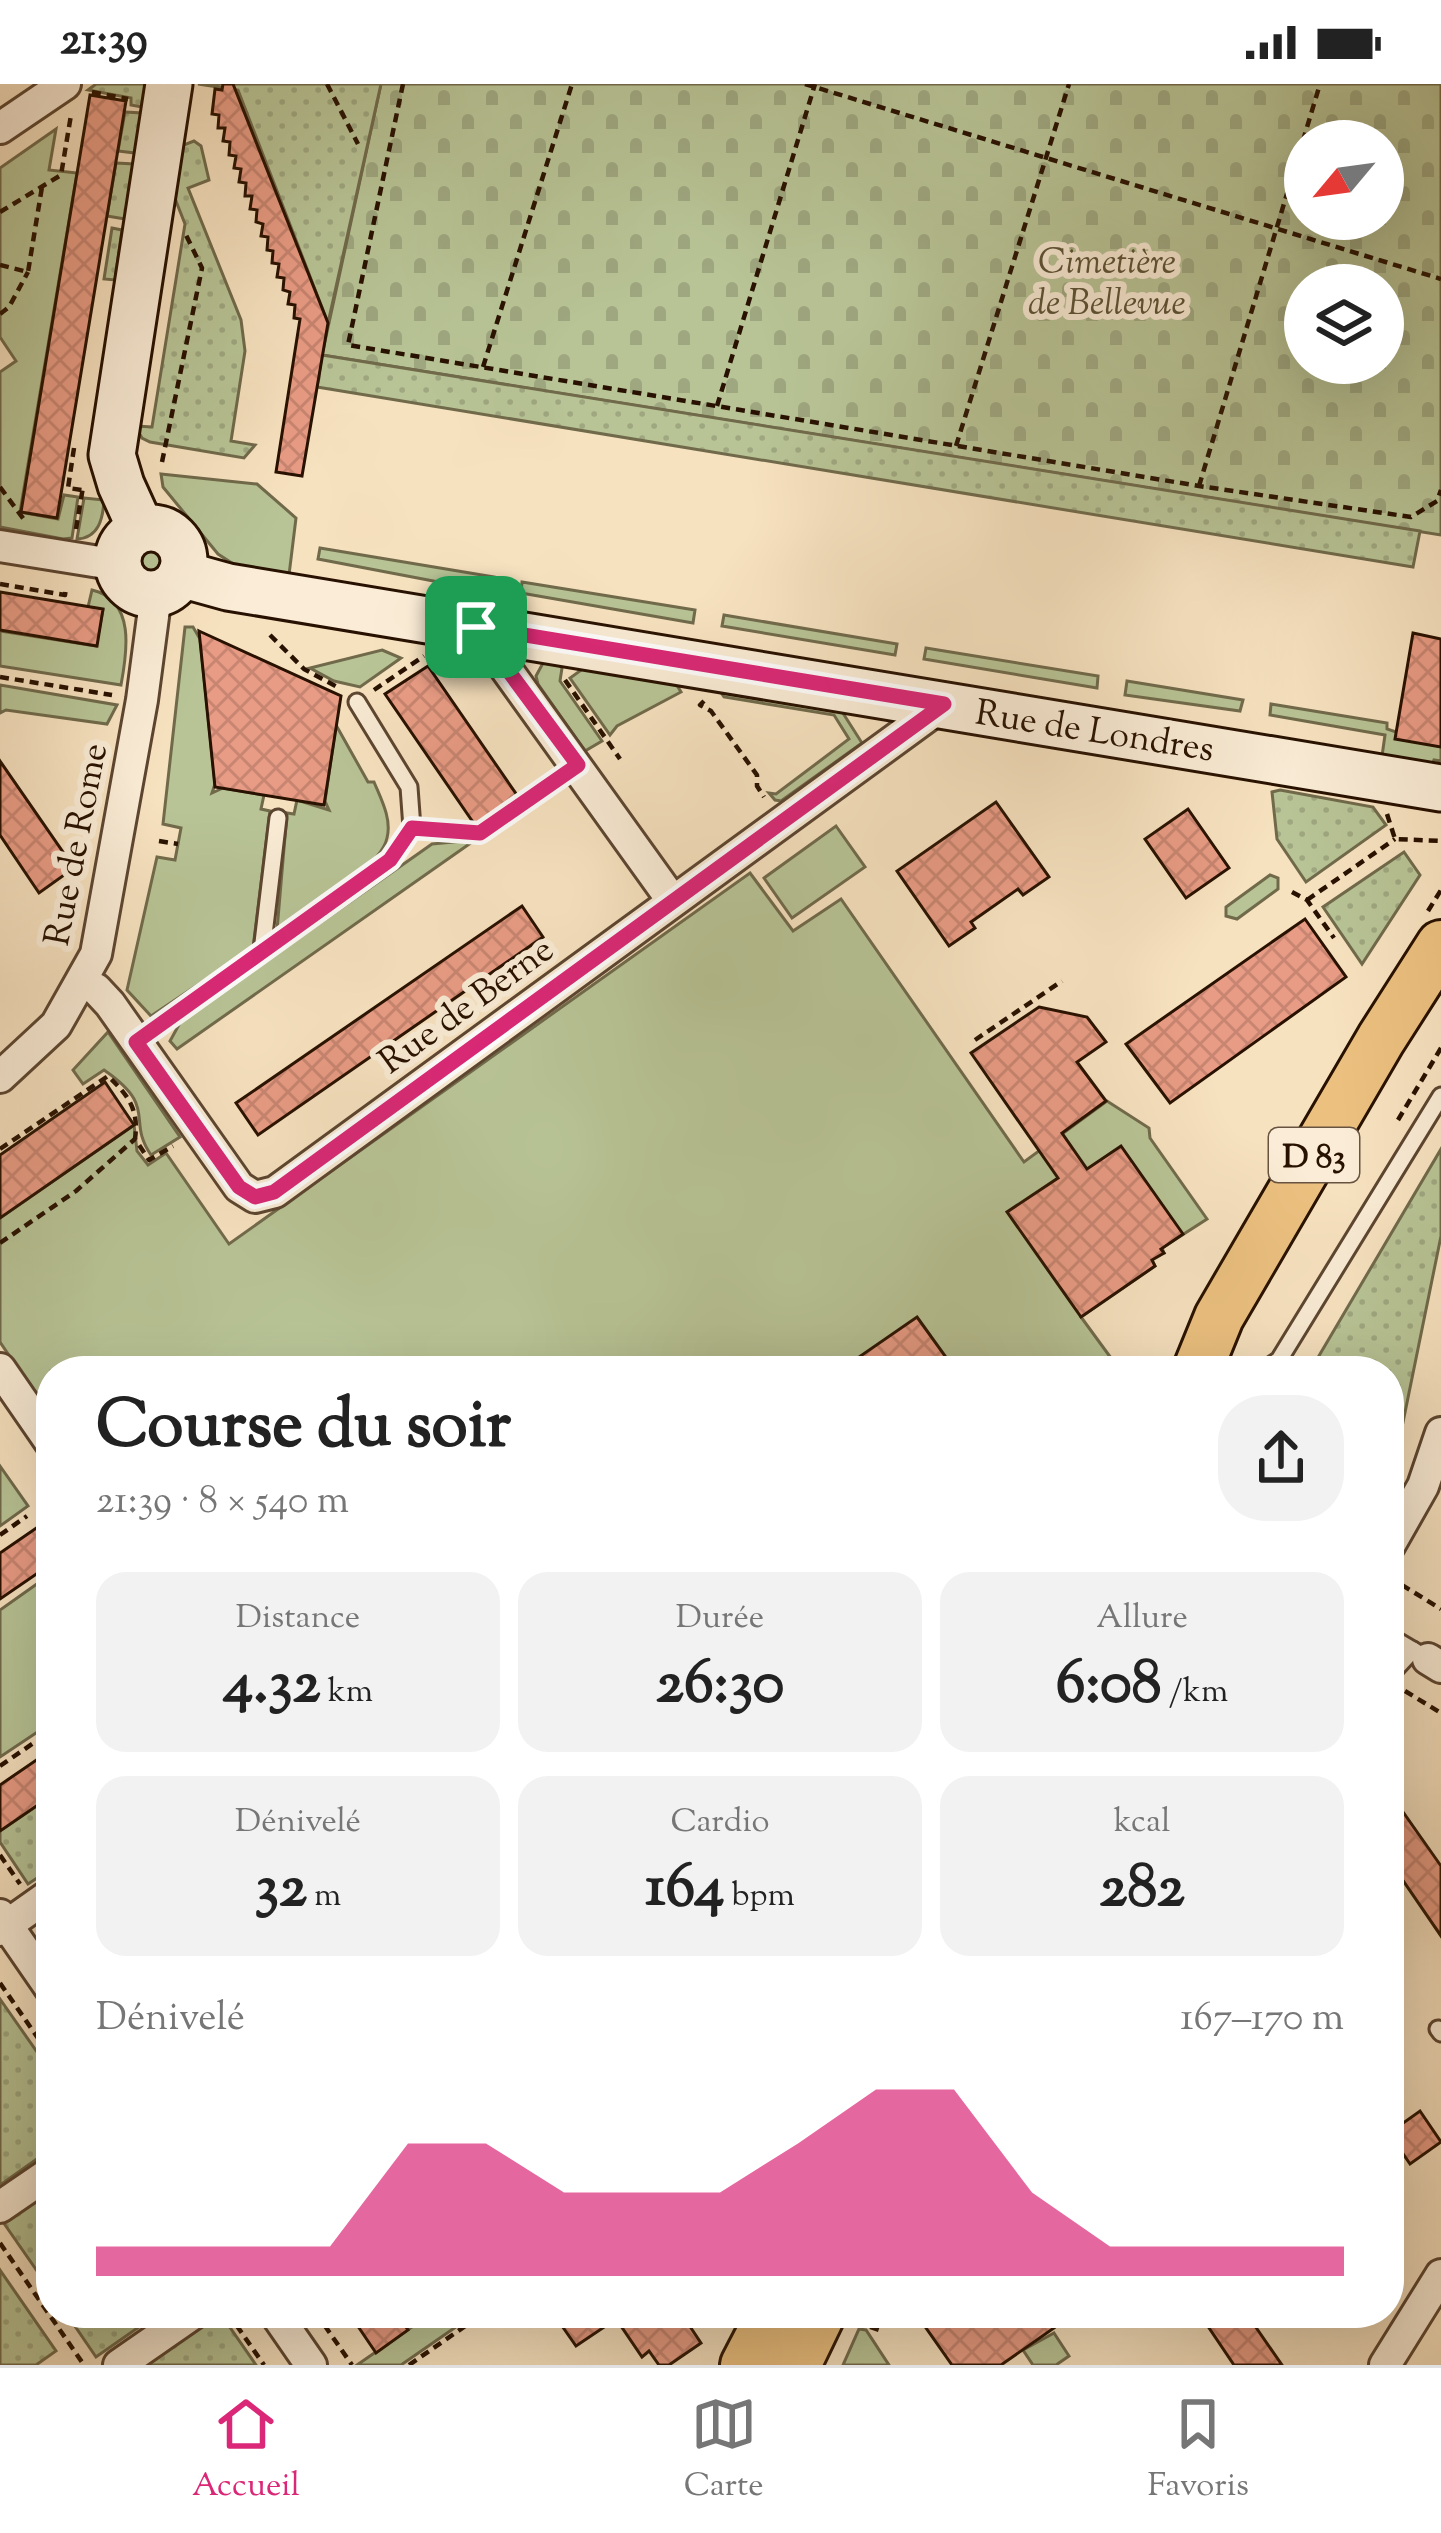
<!DOCTYPE html>
<html lang="fr">
<head>
<meta charset="utf-8">
<style>
  body { margin:0; font-family:"Sorts Mill Goudy",serif; background:#f2f2f2; color:#222; height:100vh; display:flex; flex-direction:column; font-size:45px; white-space:nowrap }
  * { box-sizing:border-box; margin:0 }
  p { font-size:39px; color:#767676 }
  .icon { flex:none; width:66px; height:66px; fill:none; stroke:currentColor; stroke-width:2; stroke-linecap:round; stroke-linejoin:round }
  .map { position:relative; flex:1; overflow:hidden }
  .panel { position:absolute; left:36px; top:1272px; width:1368px; height:972px; display:flex; flex-direction:column; background:#fff; border-radius:48px; box-shadow:0 12px 48px #0002 }
  .panel>* { flex:none }
  .needle { width:78px; rotate:241deg }
  .buttons { position:absolute; left:1284px; top:36px; display:grid; gap:24px }
  .buttons a { display:grid; place-items:center; width:120px; height:120px; border-radius:50%; background:#fff; box-shadow:0 12px 48px #0002; font-size:60px }
  .pin { position:absolute; display:grid; place-items:center; width:102px; height:102px; color:#fff; margin:-51px; border-radius:24px; box-shadow:0 6px 18px #0006 }
  .round { display:grid; place-items:center; flex:none; width:126px; height:126px; border-radius:48px; background:#f2f2f2 }
  .head { display:flex; align-items:center; justify-content:space-between; height:204px; padding:0 60px }
  h1 { font-size:66px; font-weight:700; line-height:90px }
  .stats { display:grid; grid-template-columns:repeat(3,1fr); gap:18px; height:204px; padding:12px 60px }
  .stats div { display:grid; align-content:center; border-radius:30px; background:#f2f2f2; text-align:center }
  .stats b { font-size:60px; font-weight:700 }
  .stats small { font-size:33px; font-weight:400 }
  .stats p { font-size:33px }
  .chart { height:336px; padding:24px 60px }
  .chart p { display:flex; justify-content:space-between }
  .chart svg { width:100%; height:216px; margin-top:12px; fill:#db2777; opacity:.7 }
  .status { display:flex; justify-content:space-between; align-items:center; height:84px; padding:0 60px; background:#fff; direction:ltr }
  .status svg { height:33px; fill:currentColor }
  .tabs { display:flex; justify-content:space-around; align-items:center; height:168px; border-top:3px solid #e0e0e0; background:#fff; font-size:33px; color:#767676 }
  .tabs a { display:grid; justify-items:center; gap:6px }
  .tabs .active { color:#db2777 }
  .map>svg:first-child { display:block }
  .grass { fill:#b8c496; stroke:#706a4b; stroke-width:3 }
  .cemetery { fill:url(#cemetery-stones); stroke:#706a4b; stroke-width:3; fill-rule:evenodd }
  .park { fill:url(#park-dots); stroke:#706a4b; stroke-width:3 }
  .building { fill:url(#building-cross-hatch); stroke:#281100; stroke-width:3 }
  .lines { fill:none; stroke-linecap:round; stroke-linejoin:round }
  .lane-casing { stroke:#5c4530; stroke-width:21 }
  .street-casing { stroke:#5c4530; stroke-width:36 }
  .secondary-casing { stroke:#281100; stroke-width:51 }
  .primary-casing { stroke:#281100; stroke-width:54 }
  .path { stroke:#281100; stroke-width:4.5; stroke-dasharray:9 6; stroke-linecap:butt }
  .lane { stroke:#faecd6; stroke-width:15 }
  .street { stroke:#faecd6; stroke-width:30 }
  .secondary { stroke:#faecd6; stroke-width:45 }
  .primary { stroke:#ecc180; stroke-width:48 }
  .route-casing { stroke:#fff; stroke-width:24 }
  .route { stroke:#db2777; stroke-width:15 }
  .labels { text-anchor:middle; stroke-width:12; stroke-linejoin:round; paint-order:stroke }
  .shield { fill:#faecd6; stroke:#675340; stroke-width:3 }
  .shield-label { font-size:33px; font-weight:bold; fill:#281100 }
  .park-label { font-size:36px; font-style:italic; fill:#5a5034; stroke:#faecd6 }
  .street-label { font-size:36px; fill:#281100; stroke:#faecd6 }
</style>
</head>
<body>
<div class="status"><b>21:39</b><svg viewBox="0 0 49 12"><path d="M0 12V9h3v3zM5 12V6h3v6zM10 12V3h3v9zM15 12V0h3v12zM26 1h20v11H26zM47 4h2v5h-2z"/></svg></div>
<div class="map">
<svg width="1441" height="2281" viewBox="0 0 1441 2281">
  <defs>
    <pattern id="cemetery-stones" width="16" height="16" patternUnits="userSpaceOnUse" patternTransform="scale(3)"><rect width="16" height="16" fill="#b8c496"/><path d="M2 7V4a2 2 0 0 1 4 0v3zM10 15v-3a2 2 0 0 1 4 0v3z" fill="#9ea780"/></pattern>
    <pattern id="park-dots" width="8" height="8" patternUnits="userSpaceOnUse" patternTransform="scale(3)"><rect width="8" height="8" fill="#b8c496"/><path d="M2 2h.1M6 6h.1" fill="none" stroke="#9ea780" stroke-width="1.8" stroke-linecap="round"/></pattern>
    <pattern id="building-cross-hatch" width="8" height="8" patternUnits="userSpaceOnUse" patternTransform="scale(3)"><rect width="8" height="8" fill="#e99c85"/><path d="M0 0l8 8M0 8l8-8" fill="none" stroke="#c88571"/></pattern>
  </defs>
  <rect width="100%" height="100%" fill="#f7e2c0"/>
  <filter id="stains"><feTurbulence type="fractalNoise" baseFrequency=".00167" numOctaves="4"/><feColorMatrix values="0 0 0 0 .2 0 0 0 0 .09 0 0 0 0 .02 0 0 0 .5 -.17"/></filter>
  <radialGradient id="worn" r=".72"><stop offset=".6" stop-color="#630" stop-opacity="0"/><stop offset="1" stop-color="#630" stop-opacity=".3"/></radialGradient>
  <g class="grass">
    <path d="M 56,45 L 49,86 L 77,89 L 20,428 L 58,435 L 64,411 L 78,413 L 72,454 L 63,455 L 0,443 L 0,288 L 16,277 L 0,253 L 0,84 Z"/>
    <path d="M 161,390 L 257,400 L 296,434 L 289,491 L 238,483 L 218,470 L 163,403 Z"/>
    <path d="M 84,414 L 104,416 C 103,434 99,454 77,455 Z"/>
    <circle cx="151" cy="476" r="18"/>
    <path d="M 320,464 L 494,493 L 491,508 L 318,475 Z"/>
    <path d="M 522,498 L 695,526 L 693,539 L 521,509 Z"/>
    <path d="M 92,506 C 136,516 127,569 121,601 L 0,582 L 0,547 L 96,562 L 103,526 L 88,523 Z"/>
    <path d="M 724,531 L 897,560 L 895,571 L 722,542 Z"/>
    <path d="M 185,543 L 193,543 L 200,555 L 215,700 L 212,709 L 223,704 L 264,711 L 261,725 L 270,727 L 253,864 L 151,932 L 127,906 L 157,773 L 175,776 L 181,744 L 163,740 Z"/>
    <path d="M 926,564 L 1098,592 L 1097,604 L 924,575 Z"/>
    <path d="M 382,566 L 401,574 L 360,603 L 334,597 L 310,584 Z"/>
    <path d="M 543,579 L 559,580 L 562,584 L 560,597 L 602,657 L 585,667 L 538,600 L 536,592 Z"/>
    <path d="M 584,584 L 675,598 L 681,608 L 617,642 L 610,651 L 570,594 Z"/>
    <path d="M 1127,597 L 1243,616 L 1240,627 L 1125,611 Z"/>
    <path d="M 0,601 L 117,621 L 107,640 L 6,626 L 0,629 Z"/>
    <path d="M 727,606 L 841,626 L 862,659 L 781,717 L 775,716 L 769,709 L 776,710 L 849,655 L 834,631 L 724,613 L 722,610 Z"/>
    <path d="M 1271,620 L 1387,639 L 1387,645 L 1441,663 L 1441,677 L 1434,676 L 1432,681 L 1382,672 L 1385,651 L 1270,631 Z"/>
    <path d="M 336,641 L 368,698 L 374,698 C 381,715 392,735 387,754 C 381,785 304,827 277,846 L 287,729 L 294,730 L 297,716 L 329,726 L 325,717 Z"/>
    <path d="M 836,742 L 865,783 L 792,834 L 764,794 Z"/>
    <path d="M 475,756 L 177,965 L 170,957 L 181,937 L 432,760 Z"/>
    <path d="M 750,789 L 793,847 L 841,815 L 1024,1078 L 1107,1017 L 1149,1044 L 1150,1054 L 1207,1135 L 1162,1164 L 1164,1169 L 1150,1173 L 1155,1182 L 1081,1233 L 1111,1274 L 1093,1287 L 51,1287 L 51,1333 L 0,1258 L 0,1134 L 134,1041 L 137,1067 L 148,1081 L 166,1069 L 229,1160 Z"/>
    <path d="M 1270,791 L 1278,794 L 1278,805 L 1237,835 L 1226,832 L 1226,823 Z"/>
    <path d="M 108,948 L 180,1053 L 151,1071 C 126,1035 159,1024 104,986 L 83,1000 L 73,986 Z"/>
    <path d="M 0,1382 L 28,1422 L 0,1442 Z"/>
    <path d="M 51,1490 L 51,1639 L 0,1673 L 0,1526 Z"/>
    <path d="M 432,2229 L 476,2229 L 401,2281 L 357,2281 Z"/>
    <path d="M 859,2245 L 866,2246 L 889,2281 L 843,2281 Z"/>
    <path d="M 1054,2249 L 1069,2272 L 1056,2281 L 1033,2281 L 1023,2266 Z"/>
  </g>
  <path class="cemetery" d="M 381,0 L 1441,0 L 1441,451 L 322,271 ZM 1305,57 L 1383,57 L 1383,135 L 1305,135 ZM 1305,201 L 1383,201 L 1383,279 L 1305,279 Z"/>
  <g class="park">
    <path d="M 96,0 L 146,0 L 142,23 L 131,21 L 131,14 L 88,6 Z"/>
    <path d="M 198,0 L 381,0 L 328,239 L 238,6 Z"/>
    <path d="M 125,28 L 142,29 L 135,69 L 118,67 Z"/>
    <path d="M 194,57 L 201,62 L 209,96 L 188,104 L 241,236 L 245,267 L 231,357 L 255,361 L 244,374 L 150,358 L 142,354 L 135,342 L 152,343 L 185,140 L 174,112 L 181,62 Z"/>
    <path d="M 116,79 L 134,80 L 125,135 L 107,132 Z"/>
    <path d="M 112,144 L 122,146 L 115,196 L 104,195 Z"/>
    <path d="M 322,271 L 1420,447 L 1413,483 L 317,303 Z"/>
    <path d="M 1280,706 L 1373,723 L 1386,741 L 1306,798 L 1277,755 L 1272,708 Z"/>
    <path d="M 1404,768 L 1420,791 L 1362,880 L 1323,823 Z"/>
    <path d="M 1441,1065 L 1441,1152 L 1401,1348 L 1389,1379 L 1389,1287 L 1310,1287 Z"/>
    <path d="M 51,1712 L 51,1785 L 28,1800 L 0,1758 L 0,1747 Z"/>
    <path d="M 0,1915 L 51,1988 L 51,2065 L 0,2101 Z"/>
    <path d="M 51,2106 L 51,2207 L 3,2138 Z"/>
    <path d="M 0,2186 L 56,2267 L 36,2281 L 0,2281 Z"/>
    <path d="M 66,2229 L 159,2229 L 96,2273 Z"/>
    <path d="M 220,2229 L 256,2281 L 144,2281 Z"/>
  </g>
  <g class="building">
    <path d="M 223,0 L 233,0 L 328,239 L 302,392 L 276,388 L 300,235 L 294,234 L 295,221 L 288,220 L 290,208 L 283,206 L 284,194 L 277,193 L 279,180 L 272,179 L 273,167 L 267,166 L 268,153 L 261,152 L 263,140 L 256,138 L 257,126 L 250,125 L 252,112 L 245,112 L 246,99 L 239,98 L 241,85 L 234,84 L 236,72 L 229,71 L 230,58 L 223,57 L 225,44 L 218,44 L 219,31 L 212,30 L 215,5 L 222,6 Z"/>
    <path d="M 90,11 L 126,17 L 57,434 L 21,428 Z"/>
    <path d="M 0,508 L 103,525 L 97,562 L 0,546 Z"/>
    <path d="M 199,547 L 341,612 L 324,721 L 215,703 Z"/>
    <path d="M 1413,549 L 1441,555 L 1441,663 L 1395,655 Z"/>
    <path d="M 428,582 L 519,714 L 477,744 L 385,610 Z"/>
    <path d="M 0,677 L 74,784 L 39,809 L 0,751 Z"/>
    <path d="M 996,718 L 1049,793 L 1023,811 L 1018,805 L 971,838 L 975,844 L 949,862 L 897,787 Z"/>
    <path d="M 1188,725 L 1229,784 L 1186,814 L 1145,755 Z"/>
    <path d="M 522,822 L 543,853 L 258,1051 L 236,1019 Z"/>
    <path d="M 1305,835 L 1346,893 L 1170,1019 L 1126,960 Z"/>
    <path d="M 1039,923 L 1087,933 L 1106,958 L 1077,978 L 1106,1017 L 1062,1049 L 1087,1085 L 1121,1062 L 1183,1150 L 1161,1165 L 1164,1169 L 1152,1176 L 1155,1182 L 1081,1233 L 1007,1128 L 1058,1094 L 971,969 Z"/>
    <path d="M 105,998 L 134,1041 L 0,1134 L 0,1071 Z"/>
    <path d="M 917,1233 L 948,1276 L 931,1287 L 869,1287 L 859,1273 Z"/>
    <path d="M 51,1434 L 51,1480 L 0,1515 L 0,1469 Z"/>
    <path d="M 51,1666 L 51,1712 L 0,1747 L 0,1701 Z"/>
    <path d="M 1389,1708 L 1441,1782 L 1441,1852 L 1389,1776 Z"/>
    <path d="M 1420,2027 L 1441,2058 L 1410,2080 L 1389,2049 Z"/>
    <path d="M 349,2229 L 396,2229 L 408,2246 L 376,2269 Z"/>
    <path d="M 581,2229 L 625,2229 L 576,2262 L 562,2242 Z"/>
    <path d="M 633,2229 L 681,2229 L 701,2259 L 669,2281 L 659,2281 L 649,2267 L 642,2273 L 619,2239 Z"/>
    <path d="M 941,2229 L 1043,2229 L 1054,2244 L 1001,2281 L 952,2281 L 924,2241 Z"/>
    <path d="M 1199,2229 L 1246,2229 L 1282,2281 L 1234,2281 Z"/>
  </g>
  <g class="lines">
    <defs>
      <g id="lane">
        <path d="M 262,867 L 278,734"/>
        <path d="M 136,958 L 390,776 L 412,744 L 409,703 L 357,618"/>
        <path d="M 1263,1287 L 1279,1276 L 1441,1012"/>
        <path d="M 1389,1552 L 1428,1575"/>
        <path d="M 1389,1592 L 1413,1566"/>
        <path d="M 1438,1945 L 1441,1949"/>
      </g>
      <g id="street">
        <path d="M 0,44 L 65,0"/>
        <path d="M 0,462 L 118,481"/>
        <path d="M 476,543 L 672,816"/>
        <path d="M 82,899 L 96,905 L 110,920 L 239,1103 L 255,1113 L 275,1108 L 944,620"/>
        <path d="M 0,993 L 56,941 L 96,870 L 142,616 L 156,510"/>
        <path d="M 0,1285 L 51,1359"/>
        <path d="M 1389,1462 L 1423,1402 L 1441,1349"/>
        <path d="M 1428,1575 L 1441,1583"/>
        <path d="M 0,1831 L 51,1905"/>
        <path d="M 0,1846 L 51,1810"/>
        <path d="M 0,2123 L 51,2088"/>
        <path d="M 275,2229 L 311,2281"/>
        <path d="M 119,2281 L 194,2229"/>
        <path d="M 1385,2281 L 1441,2191"/>
      </g>
      <g id="secondary">
        <circle cx="151" cy="477" r="33"/>
        <path d="M 141,445 L 121,401 L 112,371 L 169,0"/>
        <path d="M 181,490 L 228,503 L 1441,704"/>
      </g>
      <g id="primary">
        <path d="M 1197,1287 L 1219,1233 L 1381,955 L 1441,861"/>
        <path d="M 745,2281 L 772,2229"/>
        <path d="M 796,2281 L 821,2229"/>
      </g>
    </defs>
    <use href="#lane" class="lane-casing"/>
    <use href="#street" class="street-casing"/>
    <use href="#secondary" class="secondary-casing"/>
    <use href="#primary" class="primary-casing"/>
    <g class="path">
      <path d="M 327,0 L 358,60"/>
      <path d="M 403,0 L 348,261 L 1199,402 L 1411,433 L 1437,417 L 1441,406"/>
      <path d="M 805,0 L 1441,195"/>
      <path d="M 92,8 L 128,15"/>
      <path d="M 0,128 L 61,91 L 71,31"/>
      <path d="M 0,181 L 28,188 L 42,103"/>
      <path d="M 0,230 L 9,223 L 28,188"/>
      <path d="M 483,283 L 572,0"/>
      <path d="M 717,322 L 815,0"/>
      <path d="M 956,362 L 1069,0"/>
      <path d="M 74,364 L 68,404 L 82,406"/>
      <path d="M 162,378 L 202,184 L 186,151"/>
      <path d="M 1199,402 L 1320,0"/>
      <path d="M 0,403 L 25,437"/>
      <path d="M 76,445 L 83,403"/>
      <path d="M 0,500 L 65,511 L 66,504"/>
      <path d="M 270,551 L 304,585 L 339,604"/>
      <path d="M 0,593 L 112,611"/>
      <path d="M 565,596 L 620,675"/>
      <path d="M 374,606 L 424,572"/>
      <path d="M 704,617 L 700,621 L 711,627 L 757,691 L 757,702 L 764,713"/>
      <path d="M 1387,730 L 1395,755 L 1441,757"/>
      <path d="M 435,746 L 480,749 L 552,699"/>
      <path d="M 159,757 L 178,760"/>
      <path d="M 1292,808 L 1307,816 L 1334,854"/>
      <path d="M 1307,816 L 1395,755"/>
      <path d="M 1428,827 L 1441,806"/>
      <path d="M 975,956 L 1062,897"/>
      <path d="M 1398,1036 L 1441,964"/>
      <path d="M 0,1065 L 108,992 C 129,1012 139,1026 135,1055 L 149,1076 L 173,1062"/>
      <path d="M 0,1159 L 76,1107 L 135,1055"/>
      <path d="M 0,1451 L 27,1432"/>
      <path d="M 1389,1493 L 1441,1525"/>
      <path d="M 1405,1607 L 1441,1629"/>
      <path d="M 0,1682 L 51,1647"/>
      <path d="M 0,1771 L 20,1800"/>
      <path d="M 0,1899 L 51,1973"/>
      <path d="M 0,2159 L 84,2281"/>
      <path d="M 228,2229 L 264,2281"/>
      <path d="M 316,2229 L 352,2281"/>
      <path d="M 856,2238 L 879,2246"/>
      <path d="M 409,2281 L 484,2229"/>
    </g>
    <use href="#lane" class="lane"/>
    <use href="#street" class="street"/>
    <use href="#secondary" class="secondary"/>
    <use href="#primary" class="primary"/>
  </g>
  <g class="lines">
    <defs>
      <path id="route" d="M 476,543 L 944,620 L 274,1108 L 255,1113 L 239,1103 L 136,958 L 390,776 L 412,744 L 480,749 L 578,681 Z"/>
    </defs>
    <use href="#route" class="route-casing"/>
    <use href="#route" class="route"/>
  </g>
  <g class="labels">
    <rect class="shield" x="1269" y="1044" width="90" height="54" rx="9"/>
    <g class="shield-label">
      <text x="1314" y="1083">D 83</text>
    </g>
    <g class="park-label">
      <text x="1107" y="189">Cimetière<tspan x="1107" dy="41">de Bellevue</tspan></text>
    </g>
    <g class="street-label">
      <text transform="translate(1095 645) rotate(9)" y="13">Rue de Londres</text>
      <text transform="translate(74 760) rotate(-79)" y="13">Rue de Rome</text>
      <text transform="translate(465 920) rotate(-36)" y="13">Rue de Berne</text>
    </g>
  </g>
  <rect width="100%" height="100%" filter="url(#stains)"/>
  <rect width="100%" height="100%" fill="url(#worn)"/>
</svg>
<div class="buttons">
<a><svg class="needle" viewBox="-14 -14 28 28"><path d="M0-13l5 13h-10z" fill="#e53935"/><path d="M0 13l5-13h-10z" fill="#767676"/></svg></a>
<a><svg class="icon" aria-label="layers" viewBox="0 0 24 24"><path d="M12 4l9 5-9 5-9-5zM3 14l9 5 9-5"/></svg></a>
</div>
<div class="pin" style="left:476px;top:543px;background:#1e9e55"><svg class="icon" aria-label="arrive" viewBox="0 0 24 24"><path d="M6 21V4h12l-3 4 3 4H6"/></svg></div>
<section class="panel">
<div class="head"><div><h1>Course du soir</h1><p>21:39 · 8 × 540 m</p></div><a class="round"><svg class="icon" aria-label="share" viewBox="0 0 24 24"><path d="M12 15V3M7 8l5-5 5 5M5 13v7h14v-7"/></svg></a></div>
<div class="stats">
<div><p>Distance</p><b>4.32<small> km</small></b></div>
<div><p>Durée</p><b>26:30</b></div>
<div><p>Allure</p><b>6:08<small> /km</small></b></div>
</div>
<div class="stats">
<div><p>Dénivelé</p><b>32<small> m</small></b></div>
<div><p>Cardio</p><b>164<small> bpm</small></b></div>
<div><p>kcal</p><b>282</b></div>
</div>
<div class="chart"><p><span>Dénivelé</span>167–170 m</p>
<svg viewBox="0 0 160 44" preserveAspectRatio="none"><path d="M0 44V38L10 38L20 38L30 38L40 17L50 17L60 27L70 27L80 27L90 17L100 6L110 6L120 27L130 38L140 38L150 38L160 38V44z"/></svg>
</div>
</section>
</div>
<nav class="tabs">
<a class="active"><svg class="icon" aria-label="home" viewBox="0 0 24 24"><path d="M3 11l9-7 9 7M6 9v11h12V9"/></svg>Accueil</a>
<a><svg class="icon" aria-label="map" viewBox="0 0 24 24"><path d="M3 6l6-2 6 2 6-2v14l-6 2-6-2-6 2zM9 4v14M15 6v14"/></svg>Carte</a>
<a><svg class="icon" aria-label="saved" viewBox="0 0 24 24"><path d="M7 4h10v16l-5-4-5 4z"/></svg>Favoris</a>
</nav>
</body>
</html>
